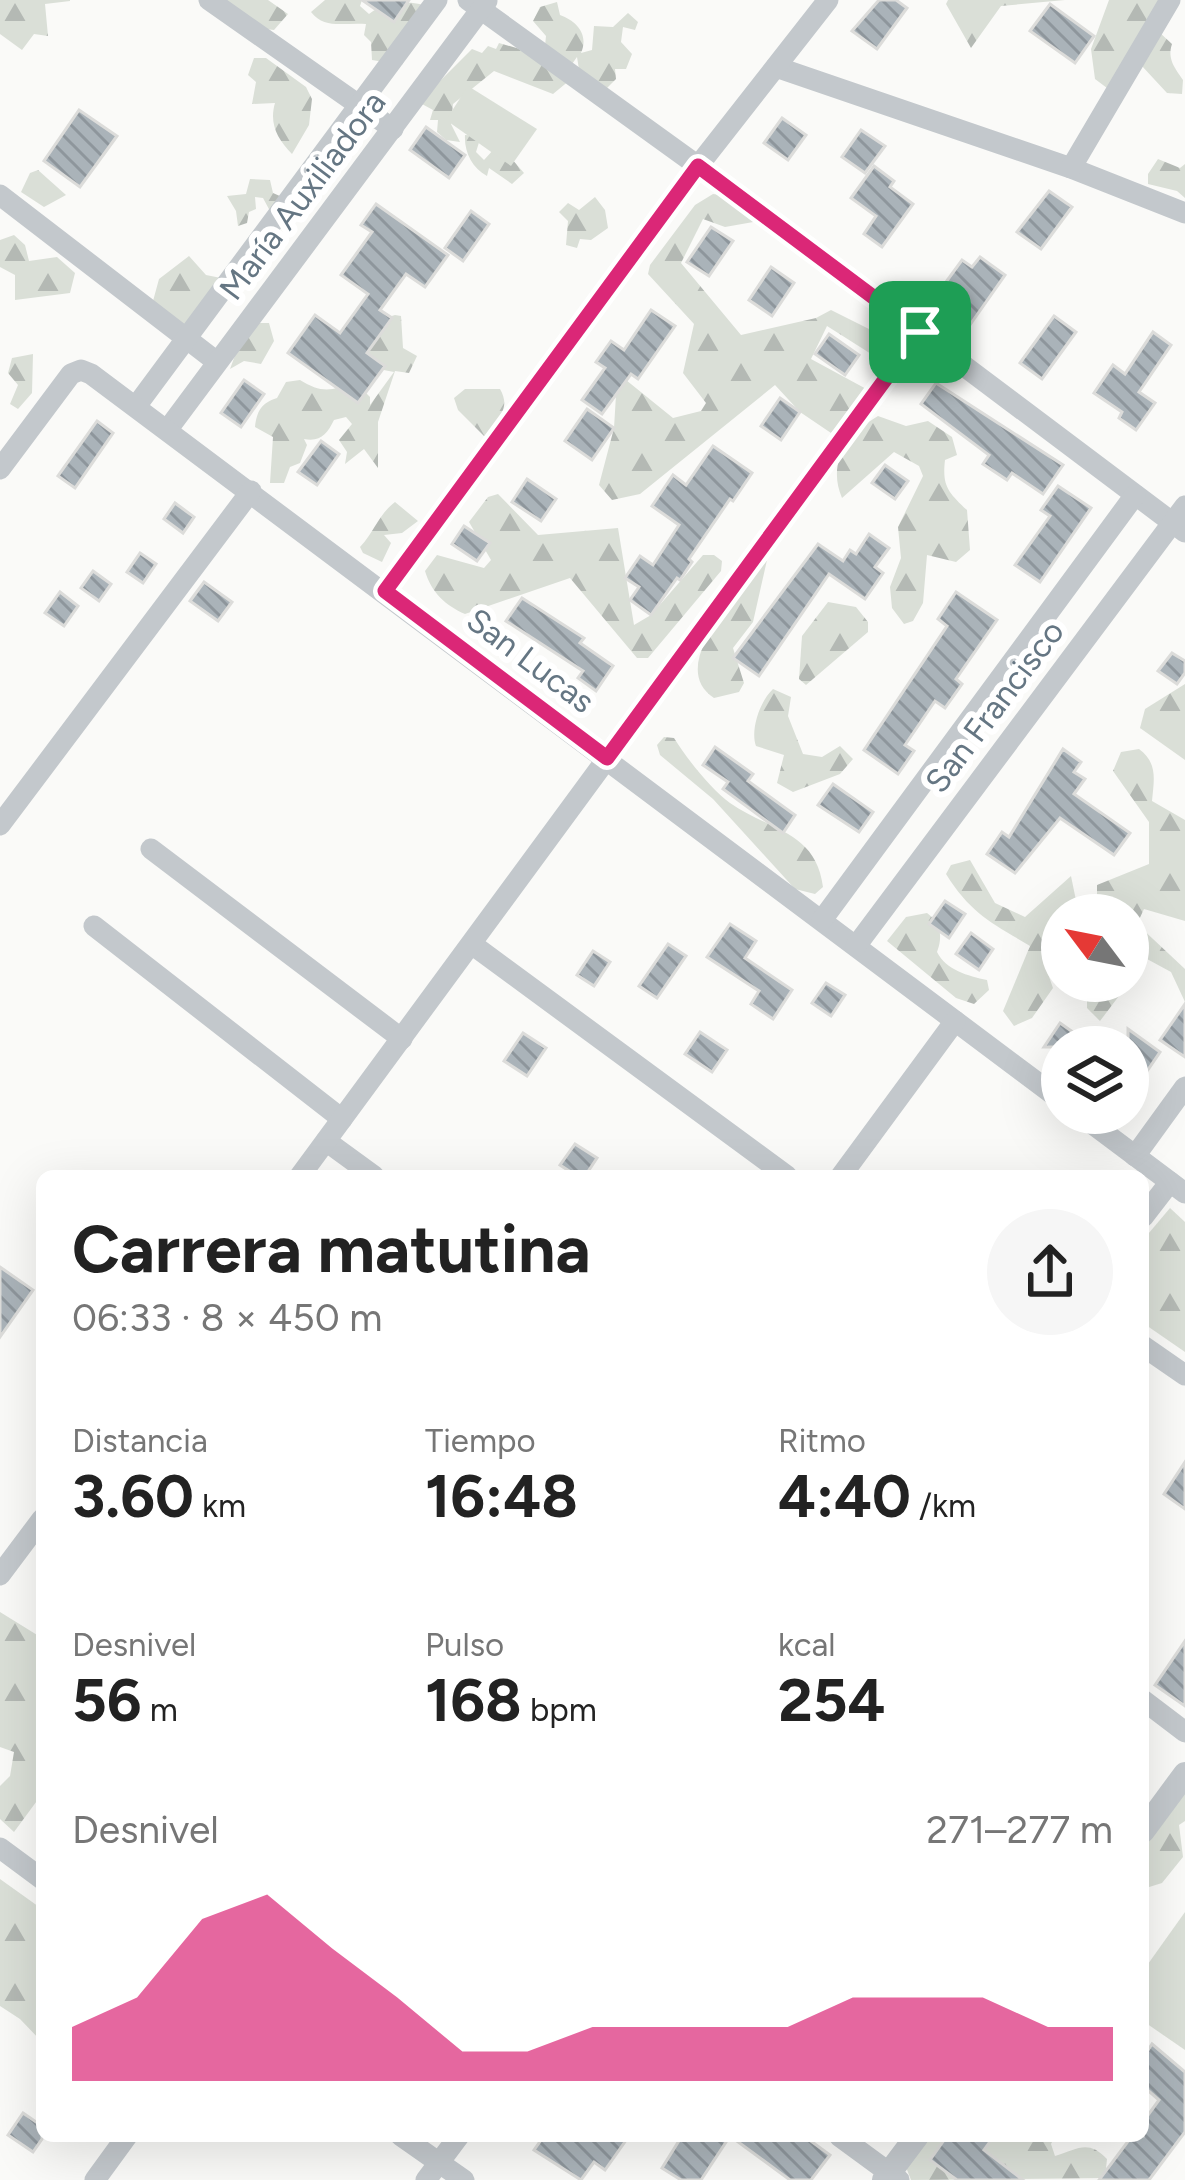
<!DOCTYPE html>
<html lang="es">
<head>
<meta charset="utf-8">
<style>
  body { margin:0; font-family:Figtree,sans-serif; background:#f6f6f6; color:#222; height:100vh; display:flex; flex-direction:column; font-size:45px; white-space:nowrap }
  * { box-sizing:border-box; margin:0 }
  p { font-size:39px; color:#767676 }
  .icon { flex:none; width:66px; height:66px; fill:none; stroke:currentColor; stroke-width:2; stroke-linecap:round; stroke-linejoin:round }
  .map { position:relative; flex:1; overflow:hidden }
  .side { position:absolute; left:36px; top:1170px; width:1113px; height:972px; display:flex; flex-direction:column; background:#fff; border-radius:18px; box-shadow:0 12px 48px #0002 }
  .side>* { flex:none }
  .needle { width:78px; rotate:302deg }
  .buttons { position:absolute; left:1041px; top:894px; display:grid; gap:24px }
  .buttons a { display:grid; place-items:center; width:108px; height:108px; border-radius:50%; background:#fff; box-shadow:0 12px 48px #0002; font-size:60px }
  .pin { position:absolute; display:grid; place-items:center; width:102px; height:102px; color:#fff; margin:-51px; border-radius:24px; box-shadow:0 6px 18px #0006 }
  .round { display:grid; place-items:center; flex:none; width:126px; height:126px; border-radius:63px; background:#f6f6f6 }
  .headline { display:flex; align-items:center; justify-content:space-between; height:204px; padding:0 36px }
  h1 { font-size:66px; font-weight:700; line-height:90px }
  .figures { display:grid; grid-template-columns:repeat(3,1fr); gap:18px; height:204px; padding:12px 36px }
  .figures div { display:grid; align-content:center }
  .figures b { font-size:60px; font-weight:700 }
  .figures small { font-size:33px; font-weight:400 }
  .figures p { font-size:33px }
  .chart { height:336px; padding:24px 36px }
  .chart p { display:flex; justify-content:space-between }
  .chart svg { width:100%; height:216px; margin-top:12px; fill:#db2777; opacity:.7 }
  .map>svg:first-child { display:block }
  .forest { fill:url(#forest-firs) }
  .garden { fill:#dadfd7 }
  .building { fill:url(#building-back-hatch); stroke:#dcdcda; stroke-width:3 }
  .lines { fill:none; stroke-linecap:round; stroke-linejoin:round }
  .minor { stroke:#c3c8cc; stroke-width:21 }
  .tertiary { stroke:#c3c8cc; stroke-width:24 }
  .route-casing { stroke:#fff; stroke-width:24 }
  .route { stroke:#db2777; stroke-width:15 }
  .labels { text-anchor:middle; stroke-width:12; stroke-linejoin:round; paint-order:stroke }
  .street-label { font-size:33px; fill:#657683; stroke:#fff }
</style>
</head>
<body>
<div class="map">
<svg width="1185" height="2180" viewBox="0 0 1185 2180">
  <defs>
    <pattern id="forest-firs" width="22" height="20" patternUnits="userSpaceOnUse" patternTransform="scale(3)"><rect width="22" height="20" fill="#dadfd7"/><path d="M5 1l3.5 6h-7zM16 11l3.5 6h-7z" fill="#b4b9b4"/></pattern>
    <pattern id="building-back-hatch" width="6" height="6" patternUnits="userSpaceOnUse" patternTransform="scale(3)"><rect width="6" height="6" fill="#aab3b9"/><path d="M-1 5l2 2M0 0l6 6M5-1l2 2" fill="none" stroke="#8e969c"/></pattern>
  </defs>
  <rect width="100%" height="100%" fill="#fafaf8"/>
  <g class="forest">
    <path d="M 0,0 L 70,0 L 70,1 L 45,4 L 48,36 L 34,34 L 22,50 L 0,34 Z"/>
    <path d="M 212,0 L 268,0 L 288,14 L 274,30 L 243,26 Z"/>
    <path d="M 325,0 L 362,0 L 360,6 L 369,14 C 386,0 411,0 431,7 L 402,65 L 372,60 L 371,42 L 364,35 L 366,24 C 345,22 325,30 311,12 Z"/>
    <path d="M 948,0 L 1065,0 L 1001,6 L 971,48 L 946,4 Z"/>
    <path d="M 1109,0 L 1161,0 L 1158,31 L 1172,44 C 1167,59 1175,68 1183,80 L 1182,94 L 1167,93 L 1141,65 L 1111,91 L 1095,79 L 1091,49 Z"/>
    <path d="M 557,2 L 560,15 C 577,21 589,35 581,53 L 592,50 L 594,26 L 613,27 L 628,13 L 638,22 L 635,30 L 623,27 L 621,42 L 632,54 L 626,69 L 615,69 L 616,79 L 599,96 L 582,88 L 577,57 L 565,74 L 570,80 L 553,94 L 494,71 L 453,104 L 451,124 L 460,142 L 446,140 L 437,132 L 438,120 L 430,120 L 433,110 L 422,104 L 426,95 L 472,49 L 482,53 L 488,46 L 496,49 L 499,43 L 544,56 L 546,36 L 533,21 L 540,7 Z"/>
    <path d="M 254,58 L 266,58 L 306,87 L 312,99 L 309,125 L 292,154 C 277,139 269,123 275,103 L 252,104 L 256,82 L 248,75 Z"/>
    <path d="M 465,135 L 481,136 L 476,152 L 484,160 L 494,149 L 511,158 L 524,173 L 512,184 L 489,168 L 487,176 C 472,168 464,152 465,135 Z"/>
    <path d="M 1158,159 L 1180,168 L 1185,164 L 1185,198 L 1177,191 L 1148,184 L 1148,174 Z"/>
    <path d="M 38,170 L 66,195 L 44,207 L 21,192 L 30,173 Z"/>
    <path d="M 250,179 L 270,180 L 273,193 L 282,197 L 270,211 L 263,198 L 255,197 L 256,209 L 249,212 L 247,223 L 238,226 L 236,211 L 227,196 L 246,194 Z"/>
    <path d="M 713,194 L 743,198 L 759,221 L 725,227 L 703,219 L 681,263 L 741,335 L 816,318 L 831,310 L 897,343 L 914,370 L 909,378 L 827,326 L 811,359 L 870,391 L 831,433 L 800,412 L 775,385 L 640,494 L 612,500 L 599,485 L 614,428 L 616,395 L 626,380 L 673,418 L 701,411 L 706,403 L 683,373 L 694,324 L 648,274 L 650,265 L 695,205 Z"/>
    <path d="M 595,197 L 605,210 L 608,228 L 591,240 L 580,239 L 577,248 L 566,245 L 568,221 L 559,212 L 568,203 L 579,210 Z"/>
    <path d="M 14,235 L 25,245 L 29,261 L 57,257 L 75,273 L 70,293 L 15,300 L 15,275 L 0,267 L 0,240 Z"/>
    <path d="M 189,256 L 206,275 L 226,279 L 192,340 L 153,301 L 159,279 Z"/>
    <path d="M 395,315 L 401,316 L 403,348 L 417,356 L 409,373 L 395,371 L 378,422 L 378,468 L 364,449 L 345,464 L 347,452 L 339,440 L 352,424 L 346,417 L 334,420 C 327,434 321,442 304,439 L 307,445 L 300,463 L 290,467 L 284,483 L 270,483 L 273,437 L 255,427 C 257,411 261,403 277,398 L 286,382 L 300,380 C 321,393 332,392 354,381 L 370,397 L 370,405 L 394,372 L 363,366 L 372,322 Z"/>
    <path d="M 247,323 L 269,323 L 274,341 L 261,364 L 244,361 L 230,369 Z"/>
    <path d="M 33,354 L 32,393 L 18,409 L 10,404 L 18,385 L 8,373 L 12,358 Z"/>
    <path d="M 465,389 L 500,389 C 512,410 496,418 486,438 L 458,410 L 454,398 Z"/>
    <path d="M 878,416 L 906,426 L 928,421 L 952,437 L 957,455 L 945,460 C 942,486 948,492 967,510 L 970,550 L 956,562 L 927,555 L 923,603 L 913,621 L 904,624 L 892,608 L 890,587 L 901,558 L 898,527 L 923,476 L 919,466 L 894,452 L 842,498 C 827,463 847,434 878,416 Z"/>
    <path d="M 498,494 L 538,535 L 618,528 L 634,625 L 651,615 L 703,555 L 714,555 L 722,561 L 721,571 L 648,658 L 637,658 L 570,578 L 465,614 C 446,606 431,592 425,571 L 437,555 L 484,568 L 491,560 L 469,522 L 488,497 Z"/>
    <path d="M 395,502 L 418,521 L 402,533 L 384,535 L 391,543 L 382,562 L 363,553 L 360,547 C 375,531 378,515 395,502 Z"/>
    <path d="M 767,560 L 753,622 L 733,648 L 744,683 L 739,692 L 714,698 C 664,665 743,590 767,560 Z"/>
    <path d="M 828,602 L 856,607 L 868,622 L 868,632 L 806,685 L 799,679 L 802,636 Z"/>
    <path d="M 1185,684 L 1185,760 L 1140,728 L 1145,709 Z"/>
    <path d="M 773,689 L 791,697 L 788,716 L 803,754 L 822,757 L 840,746 L 853,759 L 840,774 L 793,792 L 777,783 L 784,755 L 756,746 C 750,730 760,701 773,689 Z"/>
    <path d="M 664,737 L 674,738 C 687,759 711,789 730,803 C 770,831 816,831 823,887 L 815,894 L 795,889 L 713,799 L 660,755 L 657,745 Z"/>
    <path d="M 1139,749 C 1158,763 1154,780 1152,801 L 1185,820 L 1185,921 L 1144,909 L 1137,924 L 1185,969 L 1185,1002 L 1171,972 L 1147,959 L 1100,1021 L 1087,1008 L 1087,981 L 1128,981 L 1128,915 L 1097,915 L 1097,885 L 1149,864 L 1149,822 L 1113,771 L 1121,752 Z"/>
    <path d="M 970,860 L 995,903 L 1025,917 L 1071,876 L 1079,915 L 1062,915 L 1062,947 L 1046,968 L 1053,988 L 1032,1018 L 1014,1026 L 1003,1011 L 1030,946 C 992,923 971,914 946,874 L 951,865 Z"/>
    <path d="M 927,913 C 941,923 943,937 937,952 C 946,970 968,976 987,980 L 989,990 L 974,1004 L 956,998 L 887,941 L 906,917 Z"/>
    <path d="M 1170,1208 L 1185,1222 L 1185,1352 L 1143,1323 L 1143,1240 Z"/>
    <path d="M 0,1612 L 42,1638 L 42,1794 L 14,1832 L 0,1819 L 0,1786 L 10,1776 L 14,1752 L 0,1747 Z"/>
    <path d="M 1185,1781 L 1185,1821 L 1179,1825 L 1183,1857 L 1162,1883 L 1146,1888 L 1143,1894 L 1143,1815 Z"/>
    <path d="M 0,1879 L 42,1909 L 42,2042 L 20,2019 L 0,2006 Z"/>
    <path d="M 918,2136 L 972,2136 L 979,2147 L 988,2136 L 1055,2136 L 1051,2144 L 1055,2156 C 1078,2149 1088,2139 1107,2159 L 1105,2178 L 911,2180 L 906,2167 Z"/>
  </g>
  <g class="garden">
    <path d="M 468,86 L 537,129 L 511,166 L 446,120 Z"/>
    <path d="M 1185,1912 L 1185,2050 L 1143,2021 L 1143,1971 Z"/>
  </g>
  <g class="building">
    <path d="M 362,0 L 409,0 L 394,22 Z"/>
    <path d="M 879,0 L 896,0 L 907,8 L 877,49 L 852,31 Z"/>
    <path d="M 1050,4 L 1094,36 L 1075,63 L 1030,31 Z"/>
    <path d="M 79,110 L 117,136 L 80,187 L 44,161 Z"/>
    <path d="M 782,118 L 806,135 L 788,160 L 764,143 Z"/>
    <path d="M 426,127 L 465,155 L 449,178 L 410,150 Z"/>
    <path d="M 861,130 L 885,146 L 865,173 L 842,157 Z"/>
    <path d="M 874,166 L 894,181 L 890,187 L 913,204 L 882,247 L 864,234 L 876,216 L 851,198 Z"/>
    <path d="M 1049,191 L 1072,207 L 1041,249 L 1017,232 Z"/>
    <path d="M 376,204 L 448,255 L 425,287 L 406,274 L 380,310 L 392,318 L 367,353 L 385,366 L 358,403 L 288,353 L 315,315 L 340,333 L 368,294 L 341,275 L 372,232 L 361,225 Z"/>
    <path d="M 471,211 L 489,224 L 463,261 L 445,248 Z"/>
    <path d="M 711,227 L 733,241 L 709,276 L 687,262 Z"/>
    <path d="M 980,257 L 1005,275 L 960,339 L 935,321 L 957,290 L 946,282 L 962,260 L 972,267 Z"/>
    <path d="M 771,267 L 794,283 L 772,316 L 749,300 Z"/>
    <path d="M 651,310 L 675,326 L 638,379 L 631,374 L 602,414 L 582,400 L 605,368 L 596,362 L 611,341 L 624,350 Z"/>
    <path d="M 1054,316 L 1076,332 L 1042,379 L 1020,363 Z"/>
    <path d="M 1153,332 L 1171,345 L 1139,392 L 1155,403 L 1136,430 L 1119,418 L 1122,412 L 1094,393 L 1113,365 L 1125,374 Z"/>
    <path d="M 829,334 L 859,355 L 845,375 L 815,354 Z"/>
    <path d="M 244,380 L 264,394 L 241,427 L 221,413 Z"/>
    <path d="M 936,383 L 1063,465 L 1043,494 L 1012,473 L 1007,480 L 983,464 L 989,455 L 921,404 Z"/>
    <path d="M 780,398 L 800,412 L 781,440 L 761,426 Z"/>
    <path d="M 587,409 L 614,428 L 592,460 L 565,441 Z"/>
    <path d="M 97,421 L 113,433 L 75,488 L 58,476 Z"/>
    <path d="M 321,441 L 339,454 L 317,485 L 298,472 Z"/>
    <path d="M 713,446 L 752,473 L 733,501 L 730,499 L 689,559 L 692,562 L 680,580 L 677,578 L 651,615 L 630,600 L 639,587 L 625,578 L 640,556 L 653,565 L 679,525 L 652,506 L 673,475 L 686,485 Z"/>
    <path d="M 885,465 L 908,481 L 895,499 L 872,483 Z"/>
    <path d="M 527,479 L 556,499 L 541,521 L 512,502 Z"/>
    <path d="M 1058,486 L 1091,508 L 1040,582 L 1015,565 L 1050,516 L 1041,510 Z"/>
    <path d="M 175,503 L 194,517 L 183,533 L 164,519 Z"/>
    <path d="M 464,526 L 490,543 L 477,561 L 452,544 Z"/>
    <path d="M 869,534 L 889,548 L 875,567 L 883,573 L 865,599 L 829,574 L 759,676 L 733,658 L 818,544 L 843,561 L 850,550 L 856,554 Z"/>
    <path d="M 140,553 L 156,564 L 143,583 L 127,572 Z"/>
    <path d="M 93,571 L 111,584 L 99,601 L 81,588 Z"/>
    <path d="M 204,582 L 232,602 L 218,621 L 190,601 Z"/>
    <path d="M 60,592 L 78,606 L 64,626 L 45,613 Z"/>
    <path d="M 956,592 L 997,620 L 956,679 L 962,684 L 945,708 L 935,701 L 905,745 L 914,751 L 898,774 L 864,750 L 947,626 L 938,619 Z"/>
    <path d="M 522,598 L 584,638 L 580,643 L 613,666 L 596,691 L 578,678 L 583,671 L 506,621 Z"/>
    <path d="M 1172,653 L 1185,661 L 1185,673 L 1177,684 L 1158,671 Z"/>
    <path d="M 715,747 L 753,774 L 748,781 L 795,815 L 783,833 L 723,789 L 728,782 L 703,765 Z"/>
    <path d="M 1063,749 L 1081,762 L 1074,772 L 1085,779 L 1074,794 L 1130,833 L 1114,855 L 1060,818 L 1015,873 L 987,854 L 1002,832 L 1009,837 Z"/>
    <path d="M 833,784 L 873,812 L 859,832 L 818,805 Z"/>
    <path d="M 945,901 L 965,914 L 949,938 L 929,924 Z"/>
    <path d="M 730,924 L 756,941 L 745,958 L 792,990 L 773,1019 L 751,1004 L 759,991 L 707,957 Z"/>
    <path d="M 971,933 L 993,949 L 979,970 L 956,954 Z"/>
    <path d="M 668,944 L 686,956 L 657,998 L 639,986 Z"/>
    <path d="M 593,951 L 610,962 L 594,986 L 577,975 Z"/>
    <path d="M 826,983 L 845,995 L 831,1016 L 812,1003 Z"/>
    <path d="M 1185,1004 L 1185,1057 L 1160,1040 Z"/>
    <path d="M 1060,1023 L 1094,1047 L 1044,1047 Z"/>
    <path d="M 1128,1029 L 1160,1052 L 1128,1099 Z"/>
    <path d="M 700,1032 L 727,1050 L 712,1072 L 685,1054 Z"/>
    <path d="M 523,1033 L 546,1048 L 527,1076 L 504,1061 Z"/>
    <path d="M 575,1144 L 597,1158 L 585,1176 L 577,1176 L 560,1165 Z"/>
    <path d="M 0,1267 L 33,1290 L 0,1337 Z"/>
    <path d="M 1185,1462 L 1185,1509 L 1164,1494 Z"/>
    <path d="M 1185,1641 L 1185,1706 L 1155,1685 Z"/>
    <path d="M 1152,2044 L 1185,2072 L 1185,2132 L 1149,2180 L 1099,2180 L 1132,2136 L 1143,2136 L 1143,2122 L 1159,2100 L 1143,2086 L 1143,2058 Z"/>
    <path d="M 23,2113 L 42,2126 L 42,2139 L 33,2152 L 8,2135 Z"/>
    <path d="M 544,2136 L 629,2136 L 605,2170 L 594,2162 L 581,2180 L 534,2150 Z"/>
    <path d="M 682,2136 L 730,2136 L 701,2180 L 681,2180 L 662,2168 Z"/>
    <path d="M 730,2136 L 804,2136 L 830,2155 L 811,2180 L 790,2180 Z"/>
    <path d="M 947,2136 L 994,2136 L 984,2150 L 1023,2180 L 957,2180 L 930,2160 Z"/>
  </g>
  <g class="lines">
    <g class="minor">
      <path d="M 209,0 L 393,129"/>
      <path d="M 468,0 L 698,166 L 1185,532"/>
      <path d="M 776,67 L 1071,168 L 1185,213"/>
      <path d="M 1071,168 L 1170,0"/>
      <path d="M 0,195 L 217,362"/>
      <path d="M 137,405 L 437,0"/>
      <path d="M 168,429 L 487,1"/>
      <path d="M 0,469 L 71,374 L 81,370 L 91,374 L 1062,1101"/>
      <path d="M 385,591 L 698,166 L 828,0"/>
      <path d="M 0,825 L 251,491"/>
      <path d="M 151,849 L 402,1039"/>
      <path d="M 822,920 L 1135,495"/>
      <path d="M 94,926 L 342,1119"/>
      <path d="M 473,945 L 787,1176"/>
      <path d="M 856,946 L 1185,506"/>
      <path d="M 1078,1113 L 1185,1193"/>
      <path d="M 326,1141 L 374,1176"/>
      <path d="M 1135,1156 L 1185,1087"/>
      <path d="M 300,1176 L 920,333"/>
      <path d="M 841,1176 L 955,1021"/>
      <path d="M 1143,1217 L 1170,1182"/>
      <path d="M 1143,1346 L 1185,1375"/>
      <path d="M 0,1575 L 42,1519"/>
      <path d="M 1143,1700 L 1185,1732"/>
      <path d="M 0,1848 L 42,1879"/>
      <path d="M 401,2136 L 464,2180"/>
      <path d="M 839,2136 L 899,2180"/>
      <path d="M 95,2180 L 127,2136"/>
      <path d="M 426,2180 L 459,2136"/>
    </g>
    <g class="tertiary">
      <path d="M 1143,1831 L 1185,1774"/>
      <path d="M 884,2180 L 917,2136"/>
    </g>
  </g>
  <g class="lines">
    <defs>
      <path id="route" d="M 698,166 L 920,332 L 607,758 L 385,591 Z"/>
    </defs>
    <use href="#route" class="route-casing"/>
    <use href="#route" class="route"/>
  </g>
  <g class="labels">
    <g class="street-label">
      <text transform="translate(302 195) rotate(-53)" y="12">María Auxiliadora</text>
      <text transform="translate(531 660) rotate(37)" y="12">San Lucas</text>
      <text transform="translate(994 706) rotate(-53)" y="12">San Francisco</text>
    </g>
  </g>
</svg>
<div class="buttons">
<a><svg class="needle" viewBox="-14 -14 28 28"><path d="M0-13l5 13h-10z" fill="#e53935"/><path d="M0 13l5-13h-10z" fill="#767676"/></svg></a>
<a><svg class="icon" aria-label="layers" viewBox="0 0 24 24"><path d="M12 4l9 5-9 5-9-5zM3 14l9 5 9-5"/></svg></a>
</div>
<div class="pin" style="left:920px;top:332px;background:#1e9e55"><svg class="icon" aria-label="arrive" viewBox="0 0 24 24"><path d="M6 21V4h12l-3 4 3 4H6"/></svg></div>
<section class="side">
<div class="headline"><div><h1>Carrera matutina</h1><p>06:33 · 8 × 450 m</p></div><a class="round"><svg class="icon" aria-label="share" viewBox="0 0 24 24"><path d="M12 15V3M7 8l5-5 5 5M5 13v7h14v-7"/></svg></a></div>
<div class="figures">
<div><p>Distancia</p><b>3.60<small> km</small></b></div>
<div><p>Tiempo</p><b>16:48</b></div>
<div><p>Ritmo</p><b>4:40<small> /km</small></b></div>
</div>
<div class="figures">
<div><p>Desnivel</p><b>56<small> m</small></b></div>
<div><p>Pulso</p><b>168<small> bpm</small></b></div>
<div><p>kcal</p><b>254</b></div>
</div>
<div class="chart"><p><span>Desnivel</span>271–277 m</p>
<svg viewBox="0 0 160 44" preserveAspectRatio="none"><path d="M0 44V33L10 27L20 11L30 6L40 17L50 27L60 38L70 38L80 33L90 33L100 33L110 33L120 27L130 27L140 27L150 33L160 33V44z"/></svg>
</div>
</section>
</div>
</body>
</html>
